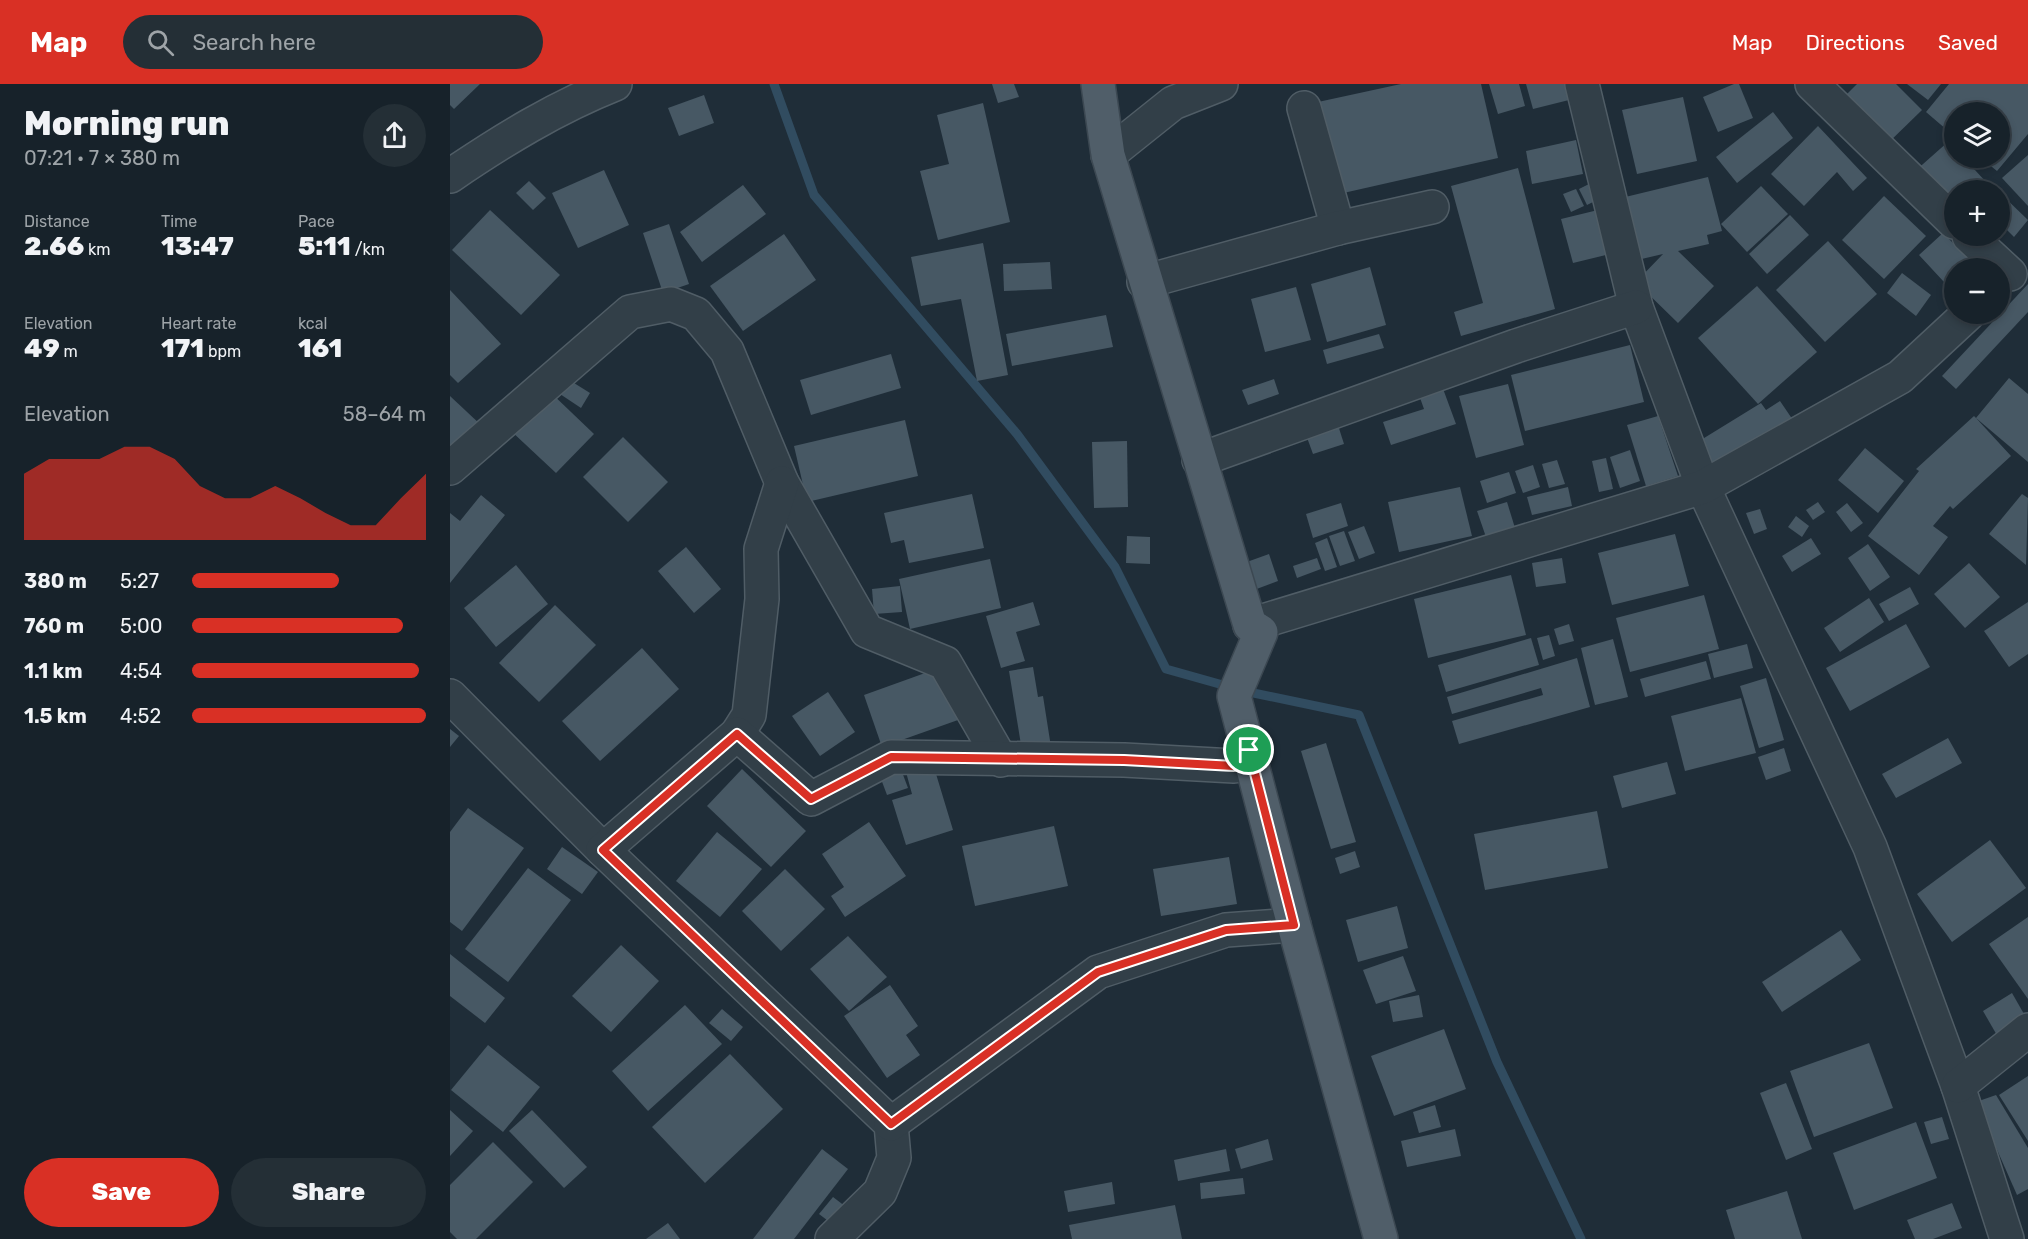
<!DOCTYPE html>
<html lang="en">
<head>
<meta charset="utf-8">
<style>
  body { margin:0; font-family:Rubik,sans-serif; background:#242f36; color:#f1f3f6; height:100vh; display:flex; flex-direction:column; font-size:22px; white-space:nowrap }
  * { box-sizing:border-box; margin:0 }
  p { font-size:20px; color:#9ea4a8 }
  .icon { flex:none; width:33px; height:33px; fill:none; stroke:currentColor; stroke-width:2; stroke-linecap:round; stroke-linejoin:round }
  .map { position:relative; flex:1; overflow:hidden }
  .panel { display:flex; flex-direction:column; background:#17222a; width:450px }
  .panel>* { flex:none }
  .controls { position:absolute; left:1494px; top:18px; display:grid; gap:12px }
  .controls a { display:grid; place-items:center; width:66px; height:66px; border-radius:50%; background:#17222a; box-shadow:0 3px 9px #0003,0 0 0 2px #363f47; font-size:30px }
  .pin { position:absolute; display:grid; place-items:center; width:51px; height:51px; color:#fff; margin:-26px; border:3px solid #fff; border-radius:50%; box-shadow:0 2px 6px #0007 }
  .round { display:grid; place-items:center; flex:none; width:63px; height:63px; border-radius:32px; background:#242f36 }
  .headline { display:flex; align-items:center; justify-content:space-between; height:102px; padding:0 24px }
  h1 { font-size:33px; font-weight:800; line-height:45px }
  .stats { display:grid; grid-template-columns:repeat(3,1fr); gap:9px; height:102px; padding:6px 24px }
  .stats div { display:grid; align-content:center }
  .stats b { font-size:26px; font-weight:800 }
  .stats small { font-size:16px; font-weight:400 }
  .stats p { font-size:16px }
  .chart { height:168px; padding:12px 24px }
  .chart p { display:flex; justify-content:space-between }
  .chart svg { width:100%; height:108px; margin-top:6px; fill:#d93025; opacity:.7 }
  .primary-button { display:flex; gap:12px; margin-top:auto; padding:12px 24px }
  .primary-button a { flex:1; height:69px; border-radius:36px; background:#d93025; color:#fff; font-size:24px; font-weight:800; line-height:69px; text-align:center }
  .primary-button a+a { background:#242f36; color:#f1f3f6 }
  ul { padding:0 24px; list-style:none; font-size:20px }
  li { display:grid; grid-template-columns:96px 72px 1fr; align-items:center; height:45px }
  li i { height:15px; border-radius:8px; background:#d93025 }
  header { display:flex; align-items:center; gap:36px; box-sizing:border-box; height:84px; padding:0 30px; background:#d93025; color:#fff }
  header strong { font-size:28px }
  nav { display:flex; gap:33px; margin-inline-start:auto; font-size:21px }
  .search { width:420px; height:54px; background:#242f36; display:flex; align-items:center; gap:15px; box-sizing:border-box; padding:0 21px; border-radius:33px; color:#9ea4a8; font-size:22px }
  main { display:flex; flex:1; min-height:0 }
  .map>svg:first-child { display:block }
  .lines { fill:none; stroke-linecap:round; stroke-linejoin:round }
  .stream { stroke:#314c60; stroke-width:9 }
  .building { fill:#475864 }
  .minor-casing { stroke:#505d66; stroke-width:36 }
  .major-casing { stroke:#3c4852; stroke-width:36 }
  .minor { stroke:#323f48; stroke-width:33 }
  .major { stroke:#505e69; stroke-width:33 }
  .route-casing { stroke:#fff; stroke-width:12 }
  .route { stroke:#d93025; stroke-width:8 }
</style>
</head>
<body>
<header>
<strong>Map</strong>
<div class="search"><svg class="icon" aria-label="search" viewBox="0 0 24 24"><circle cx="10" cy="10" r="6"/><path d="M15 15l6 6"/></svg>Search here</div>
<nav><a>Map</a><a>Directions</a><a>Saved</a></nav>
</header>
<main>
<section class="panel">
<div class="headline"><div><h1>Morning run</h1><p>07:21 · 7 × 380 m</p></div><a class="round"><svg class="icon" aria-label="share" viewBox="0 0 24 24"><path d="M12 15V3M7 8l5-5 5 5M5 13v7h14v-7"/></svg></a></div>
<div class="stats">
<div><p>Distance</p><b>2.66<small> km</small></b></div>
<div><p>Time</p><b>13:47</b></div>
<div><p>Pace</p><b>5:11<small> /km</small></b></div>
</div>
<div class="stats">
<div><p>Elevation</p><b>49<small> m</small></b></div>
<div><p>Heart rate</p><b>171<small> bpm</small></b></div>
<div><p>kcal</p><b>161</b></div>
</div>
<div class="chart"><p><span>Elevation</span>58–64 m</p>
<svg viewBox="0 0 160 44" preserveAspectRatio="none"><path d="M0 44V17L10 11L20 11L30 11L40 6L50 6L60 11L70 22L80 27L90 27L100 22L110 27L120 33L130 38L140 38L150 27L160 17V44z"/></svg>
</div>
<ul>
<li><b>380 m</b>5:27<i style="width:63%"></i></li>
<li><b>760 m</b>5:00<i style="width:90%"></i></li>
<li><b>1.1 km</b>4:54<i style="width:97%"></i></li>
<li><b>1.5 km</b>4:52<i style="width:100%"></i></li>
</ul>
<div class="primary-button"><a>Save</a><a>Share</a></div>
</section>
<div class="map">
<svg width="1578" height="1155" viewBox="0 0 1578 1155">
  <rect width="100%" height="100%" fill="#1f2d38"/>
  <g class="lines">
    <g class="stream">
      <path d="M 324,0 L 364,111 L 567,350 L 665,483 L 716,585 L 780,603"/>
      <path d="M 794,607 L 909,631 L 1047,978 L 1131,1155"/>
    </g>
  </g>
  <g class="building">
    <path d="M 0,0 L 30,0 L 4,25 L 0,21 Z"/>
    <path d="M 542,0 L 564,0 L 569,13 L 548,19 Z"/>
    <path d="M 951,0 L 1031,0 L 1048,74 L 889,110 L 868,18 Z"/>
    <path d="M 1039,0 L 1069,0 L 1075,22 L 1048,30 Z"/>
    <path d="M 1076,0 L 1124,0 L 1127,14 L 1083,25 Z"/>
    <path d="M 1284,0 L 1289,0 L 1303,34 L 1268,48 L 1253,13 Z"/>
    <path d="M 1407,0 L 1446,0 L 1472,26 L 1434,63 L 1389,18 Z"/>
    <path d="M 1457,0 L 1491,0 L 1478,16 Z"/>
    <path d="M 1499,0 L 1578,0 L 1578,50 L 1547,87 L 1531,74 L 1550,74 L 1550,28 L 1504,28 L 1504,52 L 1476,28 Z"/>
    <path d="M 254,11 L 264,39 L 229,52 L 218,24 Z"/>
    <path d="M 1233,13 L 1247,77 L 1187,90 L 1172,26 Z"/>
    <path d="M 533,19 L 560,138 L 488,156 L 470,87 L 499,80 L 487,31 Z"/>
    <path d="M 1323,28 L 1343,54 L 1287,99 L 1266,73 Z"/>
    <path d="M 1368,42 L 1417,94 L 1403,107 L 1387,88 L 1354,122 L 1321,90 Z"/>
    <path d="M 1126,56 L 1133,90 L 1082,100 L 1076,67 Z"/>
    <path d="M 1499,57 L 1504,63 L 1504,74 L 1514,74 L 1536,98 L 1527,106 L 1504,106 L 1504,126 L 1464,88 Z"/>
    <path d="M 1578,71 L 1578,122 L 1552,94 Z"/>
    <path d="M 1068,84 L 1105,225 L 1011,252 L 1004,228 L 1033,219 L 1001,102 Z"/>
    <path d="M 154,86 L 179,141 L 128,164 L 102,109 Z"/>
    <path d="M 1258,93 L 1272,147 L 1257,151 L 1259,160 L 1228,167 L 1264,202 L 1228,239 L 1186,198 L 1213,170 L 1183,177 L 1167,115 Z"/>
    <path d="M 79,97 L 96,114 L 83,126 L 66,109 Z"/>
    <path d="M 1141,99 L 1149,115 L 1137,121 L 1129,105 Z"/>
    <path d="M 293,101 L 316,130 L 252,178 L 230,148 Z"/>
    <path d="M 1311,102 L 1338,130 L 1297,168 L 1271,140 Z"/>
    <path d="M 1126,105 L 1134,122 L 1121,128 L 1113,110 Z"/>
    <path d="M 1550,109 L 1578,136 L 1564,153 L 1550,139 Z"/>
    <path d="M 1434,112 L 1476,152 L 1434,195 L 1392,156 Z"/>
    <path d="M 40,126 L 110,191 L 71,231 L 2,166 Z"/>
    <path d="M 1148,126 L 1160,170 L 1123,179 L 1111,135 Z"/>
    <path d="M 1340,131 L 1359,151 L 1317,190 L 1299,170 Z"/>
    <path d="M 219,140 L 239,200 L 213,209 L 193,149 Z"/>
    <path d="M 1493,149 L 1519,175 L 1509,184 L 1504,184 L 1504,189 L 1494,198 L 1469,171 Z"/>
    <path d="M 334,150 L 366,196 L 293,247 L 260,202 Z"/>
    <path d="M 1378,157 L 1427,210 L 1375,258 L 1326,206 Z"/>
    <path d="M 533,159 L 558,291 L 527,297 L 511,215 L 471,222 L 461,173 Z"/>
    <path d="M 600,178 L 602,205 L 554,207 L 553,180 Z"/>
    <path d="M 920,183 L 936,241 L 877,258 L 861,200 Z"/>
    <path d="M 1452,189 L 1481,211 L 1466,232 L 1437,209 Z"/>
    <path d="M 1578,200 L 1578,228 L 1506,305 L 1492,292 Z"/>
    <path d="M 1307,202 L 1367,268 L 1308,320 L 1248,254 Z"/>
    <path d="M 846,203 L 861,256 L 815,268 L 801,215 Z"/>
    <path d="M 0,206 L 51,260 L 8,299 L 0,291 Z"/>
    <path d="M 656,231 L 663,263 L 562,282 L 556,250 Z"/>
    <path d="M 929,250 L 934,264 L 877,280 L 873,266 Z"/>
    <path d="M 1180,261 L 1194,318 L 1075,347 L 1061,291 Z"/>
    <path d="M 441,270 L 451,304 L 361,331 L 350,296 Z"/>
    <path d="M 116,294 L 140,309 L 131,324 L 107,308 Z"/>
    <path d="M 1559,294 L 1578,310 L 1578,378 L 1526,334 L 1561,372 L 1503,425 L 1500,422 L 1483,442 L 1498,453 L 1469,491 L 1418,452 L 1469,387 L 1466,385 L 1524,332 L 1526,334 Z"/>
    <path d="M 824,295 L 829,310 L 798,321 L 792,306 Z"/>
    <path d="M 1058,300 L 1074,361 L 1026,374 L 1009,312 Z"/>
    <path d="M 992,302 L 1006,340 L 941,361 L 933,338 L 974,325 L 969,311 Z"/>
    <path d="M 98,306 L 144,350 L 106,389 L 60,346 Z"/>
    <path d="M 0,312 L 32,342 L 0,376 Z"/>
    <path d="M 1330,317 L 1347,342 L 1264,387 L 1246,359 L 1311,319 L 1316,326 Z"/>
    <path d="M 1208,332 L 1228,392 L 1196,402 L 1177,341 Z"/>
    <path d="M 455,336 L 468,392 L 357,418 L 344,362 Z"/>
    <path d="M 887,338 L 894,360 L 863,370 L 855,348 Z"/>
    <path d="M 173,353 L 218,398 L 178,438 L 133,393 Z"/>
    <path d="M 677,357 L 678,423 L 644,424 L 642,358 Z"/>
    <path d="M 1415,364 L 1454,397 L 1428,429 L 1388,396 Z"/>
    <path d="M 1180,366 L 1190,397 L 1170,404 L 1160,373 Z"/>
    <path d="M 1156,374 L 1163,405 L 1149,408 L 1142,377 Z"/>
    <path d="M 1107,376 L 1115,400 L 1099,404 L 1092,380 Z"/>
    <path d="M 1083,381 L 1090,403 L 1073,409 L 1065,387 Z"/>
    <path d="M 1059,388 L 1066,409 L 1037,419 L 1030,397 Z"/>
    <path d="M 1010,403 L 1022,452 L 949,468 L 938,418 Z"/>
    <path d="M 1118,403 L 1122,422 L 1082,431 L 1077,413 Z"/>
    <path d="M 522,410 L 534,464 L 459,479 L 454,456 L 441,459 L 434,429 Z"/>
    <path d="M 1572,410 L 1578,414 L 1576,481 L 1539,450 Z"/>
    <path d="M 31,411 L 55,431 L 0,499 L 0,429 L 10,437 Z"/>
    <path d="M 1057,418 L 1065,444 L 1036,453 L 1027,427 Z"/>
    <path d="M 1368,418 L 1375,428 L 1363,436 L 1356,426 Z"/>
    <path d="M 891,419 L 898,442 L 863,454 L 856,430 Z"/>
    <path d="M 1397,419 L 1413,439 L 1401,448 L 1386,428 Z"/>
    <path d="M 1310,425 L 1317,445 L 1304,450 L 1296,429 Z"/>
    <path d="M 1346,432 L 1359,442 L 1352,453 L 1338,443 Z"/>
    <path d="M 914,442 L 925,469 L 909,475 L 898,448 Z"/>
    <path d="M 894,447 L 905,477 L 890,482 L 879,452 Z"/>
    <path d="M 1225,450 L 1239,502 L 1162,521 L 1148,469 Z"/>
    <path d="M 677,452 L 700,453 L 700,480 L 676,479 Z"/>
    <path d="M 877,454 L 887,483 L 875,487 L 865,459 Z"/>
    <path d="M 1361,454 L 1371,470 L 1342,488 L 1332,472 Z"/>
    <path d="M 1418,460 L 1440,493 L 1420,507 L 1398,474 Z"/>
    <path d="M 236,463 L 271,505 L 244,529 L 208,487 Z"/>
    <path d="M 819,470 L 828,497 L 804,506 L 794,479 Z"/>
    <path d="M 867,474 L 871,485 L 847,494 L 843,482 Z"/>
    <path d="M 1112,474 L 1116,499 L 1086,503 L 1082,479 Z"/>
    <path d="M 540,475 L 551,524 L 460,545 L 449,495 Z"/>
    <path d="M 1519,479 L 1550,513 L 1515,544 L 1484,510 Z"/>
    <path d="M 66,481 L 98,520 L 46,563 L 14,524 Z"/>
    <path d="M 1061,491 L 1076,551 L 978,574 L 964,515 Z"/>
    <path d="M 450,502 L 452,528 L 424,530 L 422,505 Z"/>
    <path d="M 1460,503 L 1469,520 L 1439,537 L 1429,520 Z"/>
    <path d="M 1254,511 L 1269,565 L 1180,588 L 1166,534 Z"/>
    <path d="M 1419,514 L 1434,538 L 1390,568 L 1374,544 Z"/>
    <path d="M 583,518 L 590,541 L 566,548 L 575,577 L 551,584 L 536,532 Z"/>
    <path d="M 1578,518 L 1578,570 L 1559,583 L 1534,547 Z"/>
    <path d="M 105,521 L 146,561 L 89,618 L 49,579 Z"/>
    <path d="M 1119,540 L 1124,557 L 1109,561 L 1104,545 Z"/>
    <path d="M 1456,540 L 1480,583 L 1400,627 L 1376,584 Z"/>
    <path d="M 1099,551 L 1105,572 L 1093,576 L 1087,554 Z"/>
    <path d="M 1081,554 L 1089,581 L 996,608 L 988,581 Z"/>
    <path d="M 1163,555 L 1178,613 L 1145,621 L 1131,564 Z"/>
    <path d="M 1297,560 L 1303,584 L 1264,594 L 1258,570 Z"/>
    <path d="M 192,564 L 229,605 L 150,677 L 112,637 Z"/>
    <path d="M 1127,574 L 1140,623 L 1009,660 L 1002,637 L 1093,611 L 1091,604 L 1002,630 L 997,613 Z"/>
    <path d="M 1256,577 L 1261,595 L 1195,613 L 1190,595 Z"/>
    <path d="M 583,583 L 588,613 L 593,612 L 601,663 L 572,667 L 559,587 Z"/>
    <path d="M 489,584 L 508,636 L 432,663 L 414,611 Z"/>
    <path d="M 1316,594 L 1334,656 L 1309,664 L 1290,602 Z"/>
    <path d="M 378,608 L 405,648 L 370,672 L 342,632 Z"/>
    <path d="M 1291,614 L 1306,669 L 1235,687 L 1221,632 Z"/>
    <path d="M 0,645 L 9,652 L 0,663 Z"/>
    <path d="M 1498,654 L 1512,679 L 1446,714 L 1432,690 Z"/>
    <path d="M 876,659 L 906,758 L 881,765 L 851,667 Z"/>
    <path d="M 1334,664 L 1341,687 L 1316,696 L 1308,673 Z"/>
    <path d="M 1217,678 L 1226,710 L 1172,724 L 1163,692 Z"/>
    <path d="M 483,680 L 503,746 L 456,761 L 442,716 L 462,710 L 456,688 Z"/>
    <path d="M 292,685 L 356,747 L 321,783 L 257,722 Z"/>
    <path d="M 452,688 L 458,704 L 437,711 L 431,695 Z"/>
    <path d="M 18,724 L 74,764 L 12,847 L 0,838 L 0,748 Z"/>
    <path d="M 1147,727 L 1158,784 L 1035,806 L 1024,750 Z"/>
    <path d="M 419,738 L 456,792 L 395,833 L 381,812 L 394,803 L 372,770 Z"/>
    <path d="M 604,742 L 618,802 L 525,822 L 512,762 Z"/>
    <path d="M 267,748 L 312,785 L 270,833 L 226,797 Z"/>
    <path d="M 1540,756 L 1576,804 L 1502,858 L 1467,810 Z"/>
    <path d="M 112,763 L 148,788 L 132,810 L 97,785 Z"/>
    <path d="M 905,767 L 910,783 L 890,790 L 885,774 Z"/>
    <path d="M 779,773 L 787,820 L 711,832 L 703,785 Z"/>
    <path d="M 78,784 L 121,816 L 58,898 L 15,865 Z"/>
    <path d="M 335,785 L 375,825 L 331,867 L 292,827 Z"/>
    <path d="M 947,822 L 958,864 L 908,878 L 896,836 Z"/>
    <path d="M 1578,833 L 1578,915 L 1539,860 Z"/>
    <path d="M 1391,846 L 1411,876 L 1332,928 L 1312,898 Z"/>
    <path d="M 398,852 L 437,893 L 399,927 L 360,885 Z"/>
    <path d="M 171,861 L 209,897 L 161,948 L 122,912 Z"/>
    <path d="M 0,870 L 55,914 L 35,939 L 0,912 Z"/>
    <path d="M 953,872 L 966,907 L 926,920 L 913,886 Z"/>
    <path d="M 440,901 L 468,942 L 456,951 L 470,971 L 437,994 L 394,932 Z"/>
    <path d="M 1562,909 L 1578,937 L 1548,953 L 1533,927 Z"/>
    <path d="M 969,911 L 973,933 L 943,938 L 939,917 Z"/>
    <path d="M 235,921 L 272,960 L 198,1027 L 162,987 Z"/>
    <path d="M 272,925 L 293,943 L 281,957 L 259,939 Z"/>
    <path d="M 994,945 L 1016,1005 L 944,1032 L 921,972 Z"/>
    <path d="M 1419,959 L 1443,1024 L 1364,1053 L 1340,987 Z"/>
    <path d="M 38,961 L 90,1003 L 53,1048 L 1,1006 Z"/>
    <path d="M 280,970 L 333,1025 L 255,1099 L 202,1043 Z"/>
    <path d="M 1578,992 L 1578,1057 L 1549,1011 Z"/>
    <path d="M 1336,999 L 1362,1065 L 1336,1076 L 1310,1009 Z"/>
    <path d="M 1546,1011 L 1578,1064 L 1578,1105 L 1567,1111 L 1526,1018 Z"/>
    <path d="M 985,1021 L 991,1043 L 969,1049 L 963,1028 Z"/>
    <path d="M 0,1026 L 23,1047 L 0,1072 Z"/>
    <path d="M 82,1026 L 137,1083 L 114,1104 L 59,1047 Z"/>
    <path d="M 1492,1033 L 1499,1055 L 1481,1060 L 1474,1038 Z"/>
    <path d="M 1466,1038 L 1487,1094 L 1404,1126 L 1383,1069 Z"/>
    <path d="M 1005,1045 L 1011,1072 L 957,1083 L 951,1057 Z"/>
    <path d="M 818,1055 L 823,1076 L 791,1085 L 785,1065 Z"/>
    <path d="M 43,1058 L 83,1098 L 26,1155 L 7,1155 L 0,1148 L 0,1101 Z"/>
    <path d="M 372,1065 L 398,1085 L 344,1155 L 303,1155 Z"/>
    <path d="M 776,1065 L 780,1087 L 728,1097 L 724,1076 Z"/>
    <path d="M 793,1094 L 795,1110 L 751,1115 L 750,1099 Z"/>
    <path d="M 662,1098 L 665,1120 L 618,1128 L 614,1107 Z"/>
    <path d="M 1337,1107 L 1352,1155 L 1285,1155 L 1276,1126 Z"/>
    <path d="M 383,1113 L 400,1126 L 386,1143 L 369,1130 Z"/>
    <path d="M 1502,1119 L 1512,1144 L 1483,1155 L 1465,1155 L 1457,1136 Z"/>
    <path d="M 725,1121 L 732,1155 L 622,1155 L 619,1141 Z"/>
    <path d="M 218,1139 L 230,1155 L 196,1155 Z"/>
  </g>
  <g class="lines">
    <defs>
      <g id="minor">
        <path d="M 1132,0 L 1186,223 L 1253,403 L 1420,763 L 1508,1002 L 1557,1155"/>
        <path d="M 1362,0 L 1504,138"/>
        <path d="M 854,24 L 888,144"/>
        <path d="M 658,71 L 723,19 L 771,0"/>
        <path d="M 0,92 C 53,56 105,24 165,0"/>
        <path d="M 1519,152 L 1560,190"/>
        <path d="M 694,198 L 888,144 L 982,123"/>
        <path d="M 749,376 L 1066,262 L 1186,223"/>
        <path d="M 0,384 L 180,228 L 221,220 L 246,230 L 277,267 L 332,399 L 417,547 L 495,579 L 551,676"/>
        <path d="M 800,541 L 1253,403 L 1450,293 L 1518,230"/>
        <path d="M 0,612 L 153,766 L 441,1040 L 444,1074 L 430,1108 L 382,1155"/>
        <path d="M 287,650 L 299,631 L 312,515 L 311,465 L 332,399"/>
        <path d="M 153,766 L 287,650 L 361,715 L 441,673 L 674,676 L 784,682 L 799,666"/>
        <path d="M 1508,1002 L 1578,946"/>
        <path d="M 441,1040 L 648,888 L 776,846 L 844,841"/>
      </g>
      <path id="major" d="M 648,0 L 658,71 L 800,541 L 811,548 L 784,612 L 844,841 L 931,1155"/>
    </defs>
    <use href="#minor" class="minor-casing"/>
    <use href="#major" class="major-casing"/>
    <use href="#minor" class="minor"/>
    <use href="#major" class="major"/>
  </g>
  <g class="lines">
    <defs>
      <path id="route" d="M 287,650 L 361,715 L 441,673 L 674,676 L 784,682 L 799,666 L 844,841 L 776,846 L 648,888 L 441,1040 L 153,766 Z"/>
    </defs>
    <use href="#route" class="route-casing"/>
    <use href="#route" class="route"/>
  </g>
</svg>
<div class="controls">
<a><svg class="icon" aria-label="layers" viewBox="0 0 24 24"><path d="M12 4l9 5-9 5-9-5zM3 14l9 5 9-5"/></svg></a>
<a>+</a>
<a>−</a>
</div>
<div class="pin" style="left:799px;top:666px;background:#1e9e55"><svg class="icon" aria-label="arrive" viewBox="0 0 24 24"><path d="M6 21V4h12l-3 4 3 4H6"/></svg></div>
</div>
</main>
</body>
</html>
